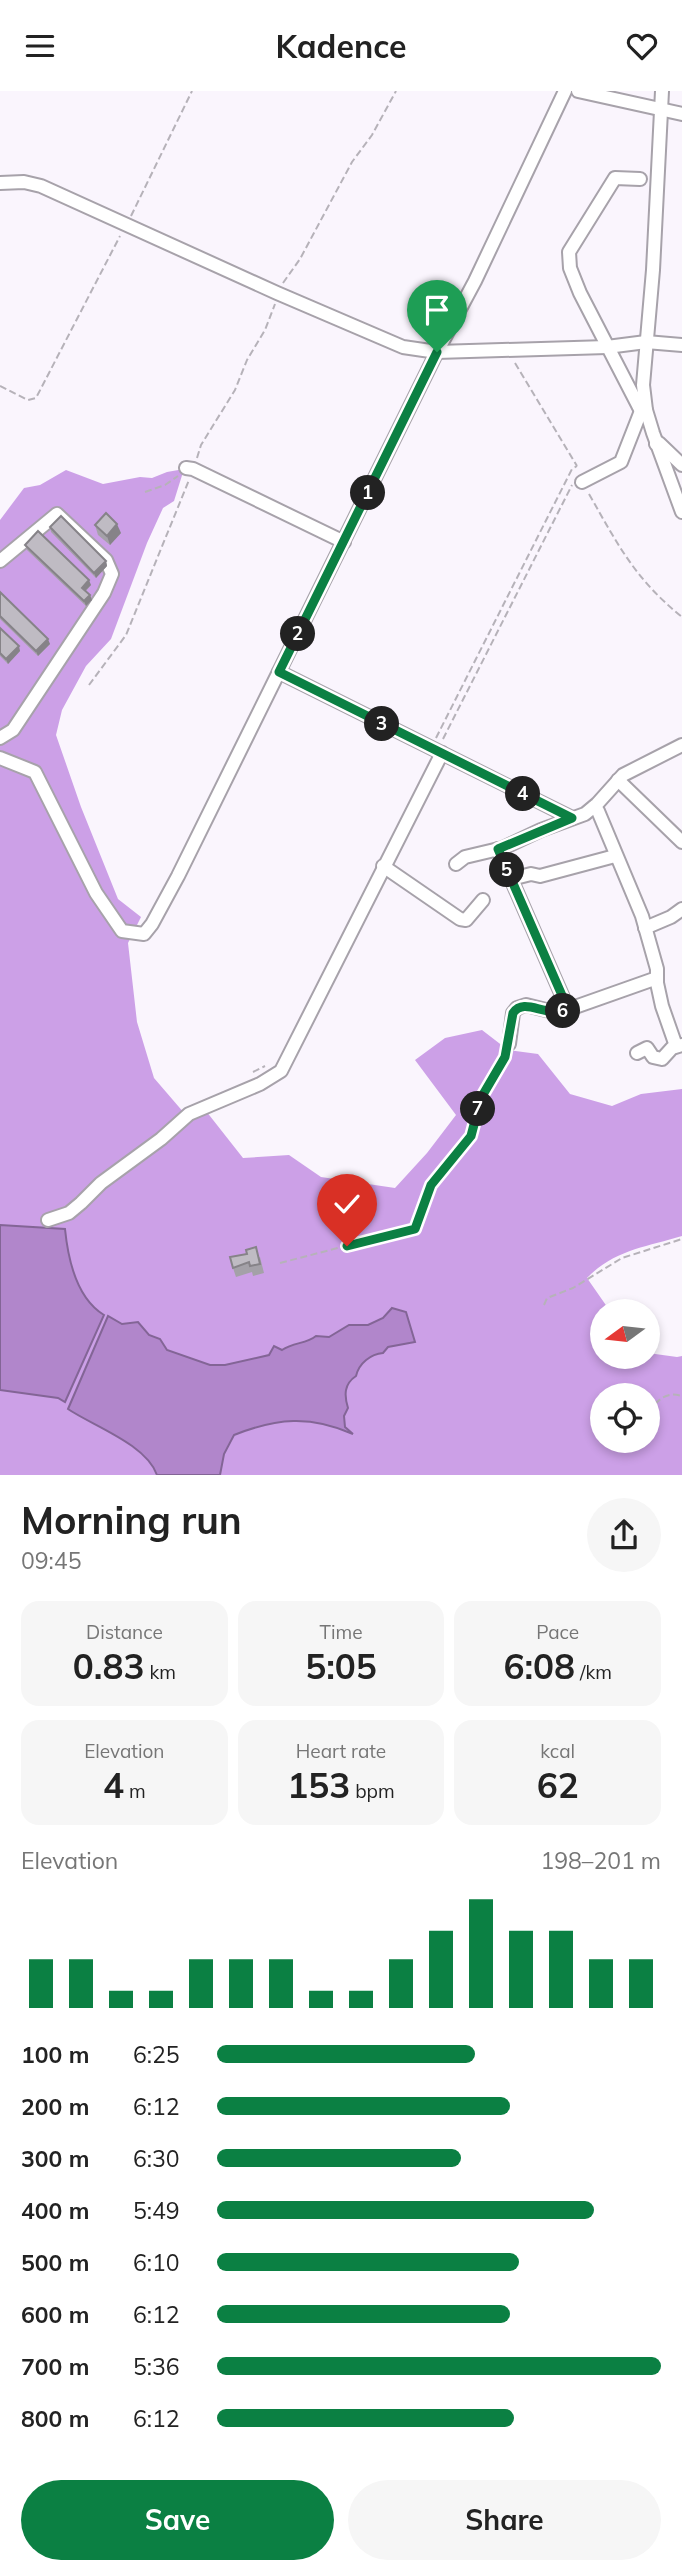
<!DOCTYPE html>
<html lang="en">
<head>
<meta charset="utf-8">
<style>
  body { margin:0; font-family:Mulish,sans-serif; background:#f6f6f6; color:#222; height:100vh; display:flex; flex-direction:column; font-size:26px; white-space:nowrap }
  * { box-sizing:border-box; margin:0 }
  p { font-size:23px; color:#767676 }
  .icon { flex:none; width:38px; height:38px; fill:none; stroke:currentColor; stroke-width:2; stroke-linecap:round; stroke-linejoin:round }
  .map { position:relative; height:1384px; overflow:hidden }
  .panel { display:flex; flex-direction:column; background:#fff; flex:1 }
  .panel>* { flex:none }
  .needle { width:46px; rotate:255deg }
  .controls { position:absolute; left:590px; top:1208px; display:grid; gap:14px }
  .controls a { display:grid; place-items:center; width:70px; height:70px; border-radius:50%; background:#fff; box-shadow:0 4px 10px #0003; font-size:35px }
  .pin { position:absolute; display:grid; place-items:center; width:60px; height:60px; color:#fff; margin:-72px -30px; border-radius:50% 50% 50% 0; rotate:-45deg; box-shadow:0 0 7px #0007 }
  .pin .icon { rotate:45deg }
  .km { position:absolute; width:35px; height:35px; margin:-18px; border-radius:50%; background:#222; color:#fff; font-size:19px; line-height:35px; text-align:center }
  .round { display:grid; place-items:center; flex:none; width:74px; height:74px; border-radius:37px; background:#f6f6f6 }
  .headline { display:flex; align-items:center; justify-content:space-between; height:119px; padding:0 21px }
  h1 { font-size:38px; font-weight:700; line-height:52px }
  .figures { display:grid; grid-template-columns:repeat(3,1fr); gap:10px; height:119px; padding:7px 21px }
  .figures div { display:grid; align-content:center; border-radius:18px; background:#f6f6f6; text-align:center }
  .figures b { font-size:35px; font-weight:700 }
  .figures small { font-size:19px; font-weight:400 }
  .figures p { font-size:19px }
  .chart { height:196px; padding:14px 21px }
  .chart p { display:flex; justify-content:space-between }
  .chart svg { width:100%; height:126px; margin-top:7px; stroke:#0b8043; stroke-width:6 }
  .cta { display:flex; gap:14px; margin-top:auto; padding:14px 21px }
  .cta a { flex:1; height:80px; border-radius:42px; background:#0b8043; color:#fff; font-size:28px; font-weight:700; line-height:80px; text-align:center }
  .cta a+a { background:#f6f6f6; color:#222 }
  ul { padding:0 21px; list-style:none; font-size:23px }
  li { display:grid; grid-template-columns:112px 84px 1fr; align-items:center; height:52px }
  li i { height:18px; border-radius:9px; background:#0b8043 }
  header { display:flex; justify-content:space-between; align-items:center; height:91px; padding:0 21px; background:#fff; font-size:32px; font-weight:700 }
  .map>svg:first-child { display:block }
  .forest { fill:#cca0e7; fill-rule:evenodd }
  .water { fill:#b186cb; stroke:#836596; stroke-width:2 }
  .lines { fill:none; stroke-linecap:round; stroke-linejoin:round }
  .minor-casing { stroke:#a7a2aa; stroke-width:16 }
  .path { stroke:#b6b2b9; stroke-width:2; stroke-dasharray:7 3.5; stroke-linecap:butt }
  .minor { stroke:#fff; stroke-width:12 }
  .wall { fill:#a4a1a8 }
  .shaded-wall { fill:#868388 }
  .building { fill:#bfbbc3; stroke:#868388; stroke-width:2 }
  .route-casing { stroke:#fff; stroke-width:14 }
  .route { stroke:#0b8043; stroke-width:9 }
</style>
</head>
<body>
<header><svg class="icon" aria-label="menu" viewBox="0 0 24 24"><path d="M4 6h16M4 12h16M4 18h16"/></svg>Kadence<svg class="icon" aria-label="heart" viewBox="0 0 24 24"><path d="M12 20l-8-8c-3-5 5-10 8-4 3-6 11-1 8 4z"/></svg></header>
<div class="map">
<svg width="682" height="1384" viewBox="0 0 682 1384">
  <rect width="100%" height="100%" fill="#faf5fd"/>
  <path class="forest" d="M 184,378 L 174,410 L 163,417 L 147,452 L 111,548 L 86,575 L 62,619 L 56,644 L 81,716 L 118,808 L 141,826 L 128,852 L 137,931 L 154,987 L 191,1030 L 206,1020 L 243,1067 L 289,1064 L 321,1086 L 395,1097 L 427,1062 L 456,1024 L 415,969 L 445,947 L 482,939 L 508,959 L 538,963 L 570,1003 L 612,1015 L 641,1003 L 682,998 L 682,1145 C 646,1156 614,1159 587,1187 L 610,1220 L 602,1220 L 602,1265 L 648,1265 L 648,1262 L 677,1266 L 682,1265 L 682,1384 L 0,1384 L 0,429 L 24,397 L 40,394 L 66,379 L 103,393 L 140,386 L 152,387 L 167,381 ZM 602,1304 L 648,1304 L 648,1349 L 602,1349 Z"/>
  <g class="water">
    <path d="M 0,1134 L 65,1138 C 68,1168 76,1207 104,1224 L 65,1311 L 58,1307 L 0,1299 Z"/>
    <path d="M 392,1217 L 406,1221 L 415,1251 L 388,1256 L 383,1262 C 371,1263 359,1272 356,1285 C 344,1293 344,1304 348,1317 L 344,1325 L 345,1336 L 353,1343 C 310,1324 277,1327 234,1344 L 224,1363 L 220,1384 L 157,1384 C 146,1353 93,1335 68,1318 L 108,1225 L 122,1233 L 138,1231 L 149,1244 L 160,1248 L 167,1259 L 210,1274 L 225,1274 L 269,1264 L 274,1255 L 282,1259 C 294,1251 306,1253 316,1245 L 329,1246 L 349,1234 L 368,1234 L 383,1227 Z"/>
  </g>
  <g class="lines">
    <defs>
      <g id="minor">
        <path d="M 578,0 L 682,23"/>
        <path d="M 662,0 L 653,179 L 643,294 L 646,319 L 653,342 L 682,421"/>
        <path d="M 640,88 L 615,87 L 569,161 L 570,177 L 580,202 L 641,320"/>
        <path d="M 0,92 L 24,91 L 41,95 L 277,202 L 403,256 L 437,261 L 607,256 L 646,251 L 682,254"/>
        <path d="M 656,353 L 659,352 L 682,374"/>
        <path d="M 186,377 L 193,378 L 344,451"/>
        <path d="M 582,391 L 621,371 L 641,320 L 646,319"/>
        <path d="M 0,470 L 57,423 L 106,469 L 112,483 L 104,502 L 13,639 L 0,647"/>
        <path d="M 279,581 L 572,727"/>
        <path d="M 0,667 L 35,681 L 96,802 L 122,840 L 144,843 L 152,833 L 178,785 L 437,261 L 475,190 L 565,0"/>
        <path d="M 618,689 L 682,751"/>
        <path d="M 594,716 L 598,720 L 642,825 L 657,878 L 657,892 L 662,915 L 676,955"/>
        <path d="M 498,758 L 568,918"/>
        <path d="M 456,773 L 465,766 L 503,757 L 541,739 L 585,723 L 597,713 L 623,684 L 682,654"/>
        <path d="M 383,775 L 460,828 L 466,829 L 483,809"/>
        <path d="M 511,788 L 531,783 L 540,785 L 615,765"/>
        <path d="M 645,837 L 671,826 L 682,818"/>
        <path d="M 509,953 L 513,922 L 517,917 L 526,914 L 558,922 L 657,887"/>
        <path d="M 637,962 L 647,957 L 653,966 L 662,968 L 672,957 L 682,954"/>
        <path d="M 48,1129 L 69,1122 L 81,1112 L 101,1092 L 161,1048 L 189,1023 L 260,993 L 281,980 L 442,662"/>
      </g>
    </defs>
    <use href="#minor" class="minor-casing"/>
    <g class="path">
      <path d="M 131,125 L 192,0"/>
      <path d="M 283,192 L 300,168 L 352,71 L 372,44 L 396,0"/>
      <path d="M 515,272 L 577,375"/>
      <path d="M 0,295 L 28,309 L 36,307 L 120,145"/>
      <path d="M 197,367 L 201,354 L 235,299 L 247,269 L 265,239 L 275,213"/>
      <path d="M 145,401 L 165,394 L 178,385"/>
      <path d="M 589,403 C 618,454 635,488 682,526"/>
      <path d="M 89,594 L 126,544 L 189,389"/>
      <path d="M 436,647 L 572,378 L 577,375"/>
      <path d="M 443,648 L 572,394"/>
      <path d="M 253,981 L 265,975"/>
      <path d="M 280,1172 L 415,1137 L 431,1094 L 471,1045 L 481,1007 L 506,963"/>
      <path d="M 544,1214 L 547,1207 L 573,1197 L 622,1167 L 682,1148"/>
      <path d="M 648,1321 C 658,1309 666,1300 682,1305"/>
    </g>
    <use href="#minor" class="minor"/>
  </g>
  <g class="wall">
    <path d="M 95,434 L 121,442 L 110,454 L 98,444 Z"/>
    <path d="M 50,436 L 106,470 L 107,475 L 96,487 L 51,441 Z"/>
    <path d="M 25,454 L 91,494 L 86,500 L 90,504 L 92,509 L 86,515 L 27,459 Z"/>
    <path d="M 0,501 L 50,553 L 38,565 L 0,528 Z"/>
    <path d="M 0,537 L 20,560 L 8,573 L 0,565 Z"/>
    <path d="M 260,1166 L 264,1182 L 253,1185 L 252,1181 L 236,1186 L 233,1177 Z"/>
  </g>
  <g class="shaded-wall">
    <path d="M 117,433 L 121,442 L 110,454 L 107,445 Z"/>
    <path d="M 106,470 L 107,475 L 96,487 L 94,482 Z"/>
    <path d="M 89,489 L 91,494 L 84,501 L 82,497 Z"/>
    <path d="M 90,504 L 92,509 L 86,515 L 84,510 Z"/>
    <path d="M 48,548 L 50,553 L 38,565 L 36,560 Z"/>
    <path d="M 19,555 L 20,560 L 8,573 L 6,568 Z"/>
  </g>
  <g class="building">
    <path d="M 106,422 L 117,433 L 107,445 L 95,434 Z"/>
    <path d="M 61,425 L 106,470 L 94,482 L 50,436 Z"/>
    <path d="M 38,440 L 89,489 L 82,497 L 90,504 L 84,510 L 25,454 Z"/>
    <path d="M 0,501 L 48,548 L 36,560 L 0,525 Z"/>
    <path d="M 0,537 L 19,555 L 6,568 L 0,562 Z"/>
    <path d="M 256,1156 L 260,1173 L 250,1175 L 249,1171 L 233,1177 L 230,1166 L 247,1163 L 246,1159 Z"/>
  </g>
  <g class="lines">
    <defs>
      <path id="route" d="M 347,1155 L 415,1138 L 431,1094 L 471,1045 L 481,1007 L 505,966 L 513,922 C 525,905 546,928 568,918 L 498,758 L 572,727 L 279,581 L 437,261"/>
    </defs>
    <use href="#route" class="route-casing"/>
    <use href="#route" class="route"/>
  </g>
</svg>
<div class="controls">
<a><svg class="needle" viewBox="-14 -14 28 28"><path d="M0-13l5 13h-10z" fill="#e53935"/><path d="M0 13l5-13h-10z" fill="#767676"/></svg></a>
<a><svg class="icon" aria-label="locate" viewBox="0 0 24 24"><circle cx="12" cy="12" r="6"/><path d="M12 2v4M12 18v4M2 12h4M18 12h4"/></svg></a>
</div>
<div class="pin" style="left:437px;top:261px;background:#1e9e55"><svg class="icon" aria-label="arrive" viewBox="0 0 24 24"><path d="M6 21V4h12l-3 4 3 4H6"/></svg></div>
<div class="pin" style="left:347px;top:1155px;background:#d93025"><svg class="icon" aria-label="check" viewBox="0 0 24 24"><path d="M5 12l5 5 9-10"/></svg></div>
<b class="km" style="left:368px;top:402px">1</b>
<b class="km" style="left:298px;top:543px">2</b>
<b class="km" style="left:382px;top:633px">3</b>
<b class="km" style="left:523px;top:703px">4</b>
<b class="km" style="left:507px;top:779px">5</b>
<b class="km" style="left:563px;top:920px">6</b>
<b class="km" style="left:478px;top:1018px">7</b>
</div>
<section class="panel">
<div class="headline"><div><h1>Morning run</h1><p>09:45</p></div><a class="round"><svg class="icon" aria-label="share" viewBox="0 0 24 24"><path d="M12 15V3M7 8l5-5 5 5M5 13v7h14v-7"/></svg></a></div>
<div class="figures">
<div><p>Distance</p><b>0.83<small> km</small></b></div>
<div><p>Time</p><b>5:05</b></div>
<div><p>Pace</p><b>6:08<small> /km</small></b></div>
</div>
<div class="figures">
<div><p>Elevation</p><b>4<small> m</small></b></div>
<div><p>Heart rate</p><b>153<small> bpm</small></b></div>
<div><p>kcal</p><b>62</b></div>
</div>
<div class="chart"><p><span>Elevation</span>198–201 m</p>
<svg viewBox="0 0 160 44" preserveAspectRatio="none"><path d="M5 44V27M15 44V27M25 44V38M35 44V38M45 44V27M55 44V27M65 44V27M75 44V38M85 44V38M95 44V27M105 44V17M115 44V6M125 44V17M135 44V17M145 44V27M155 44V27"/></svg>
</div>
<ul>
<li><b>100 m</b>6:25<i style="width:58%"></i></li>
<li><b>200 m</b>6:12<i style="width:66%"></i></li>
<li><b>300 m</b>6:30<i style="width:55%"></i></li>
<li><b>400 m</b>5:49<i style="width:85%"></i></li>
<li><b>500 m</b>6:10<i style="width:68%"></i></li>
<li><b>600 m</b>6:12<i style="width:66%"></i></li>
<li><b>700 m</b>5:36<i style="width:100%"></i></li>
<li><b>800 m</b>6:12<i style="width:67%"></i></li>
</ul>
<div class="cta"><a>Save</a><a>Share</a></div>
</section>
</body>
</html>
